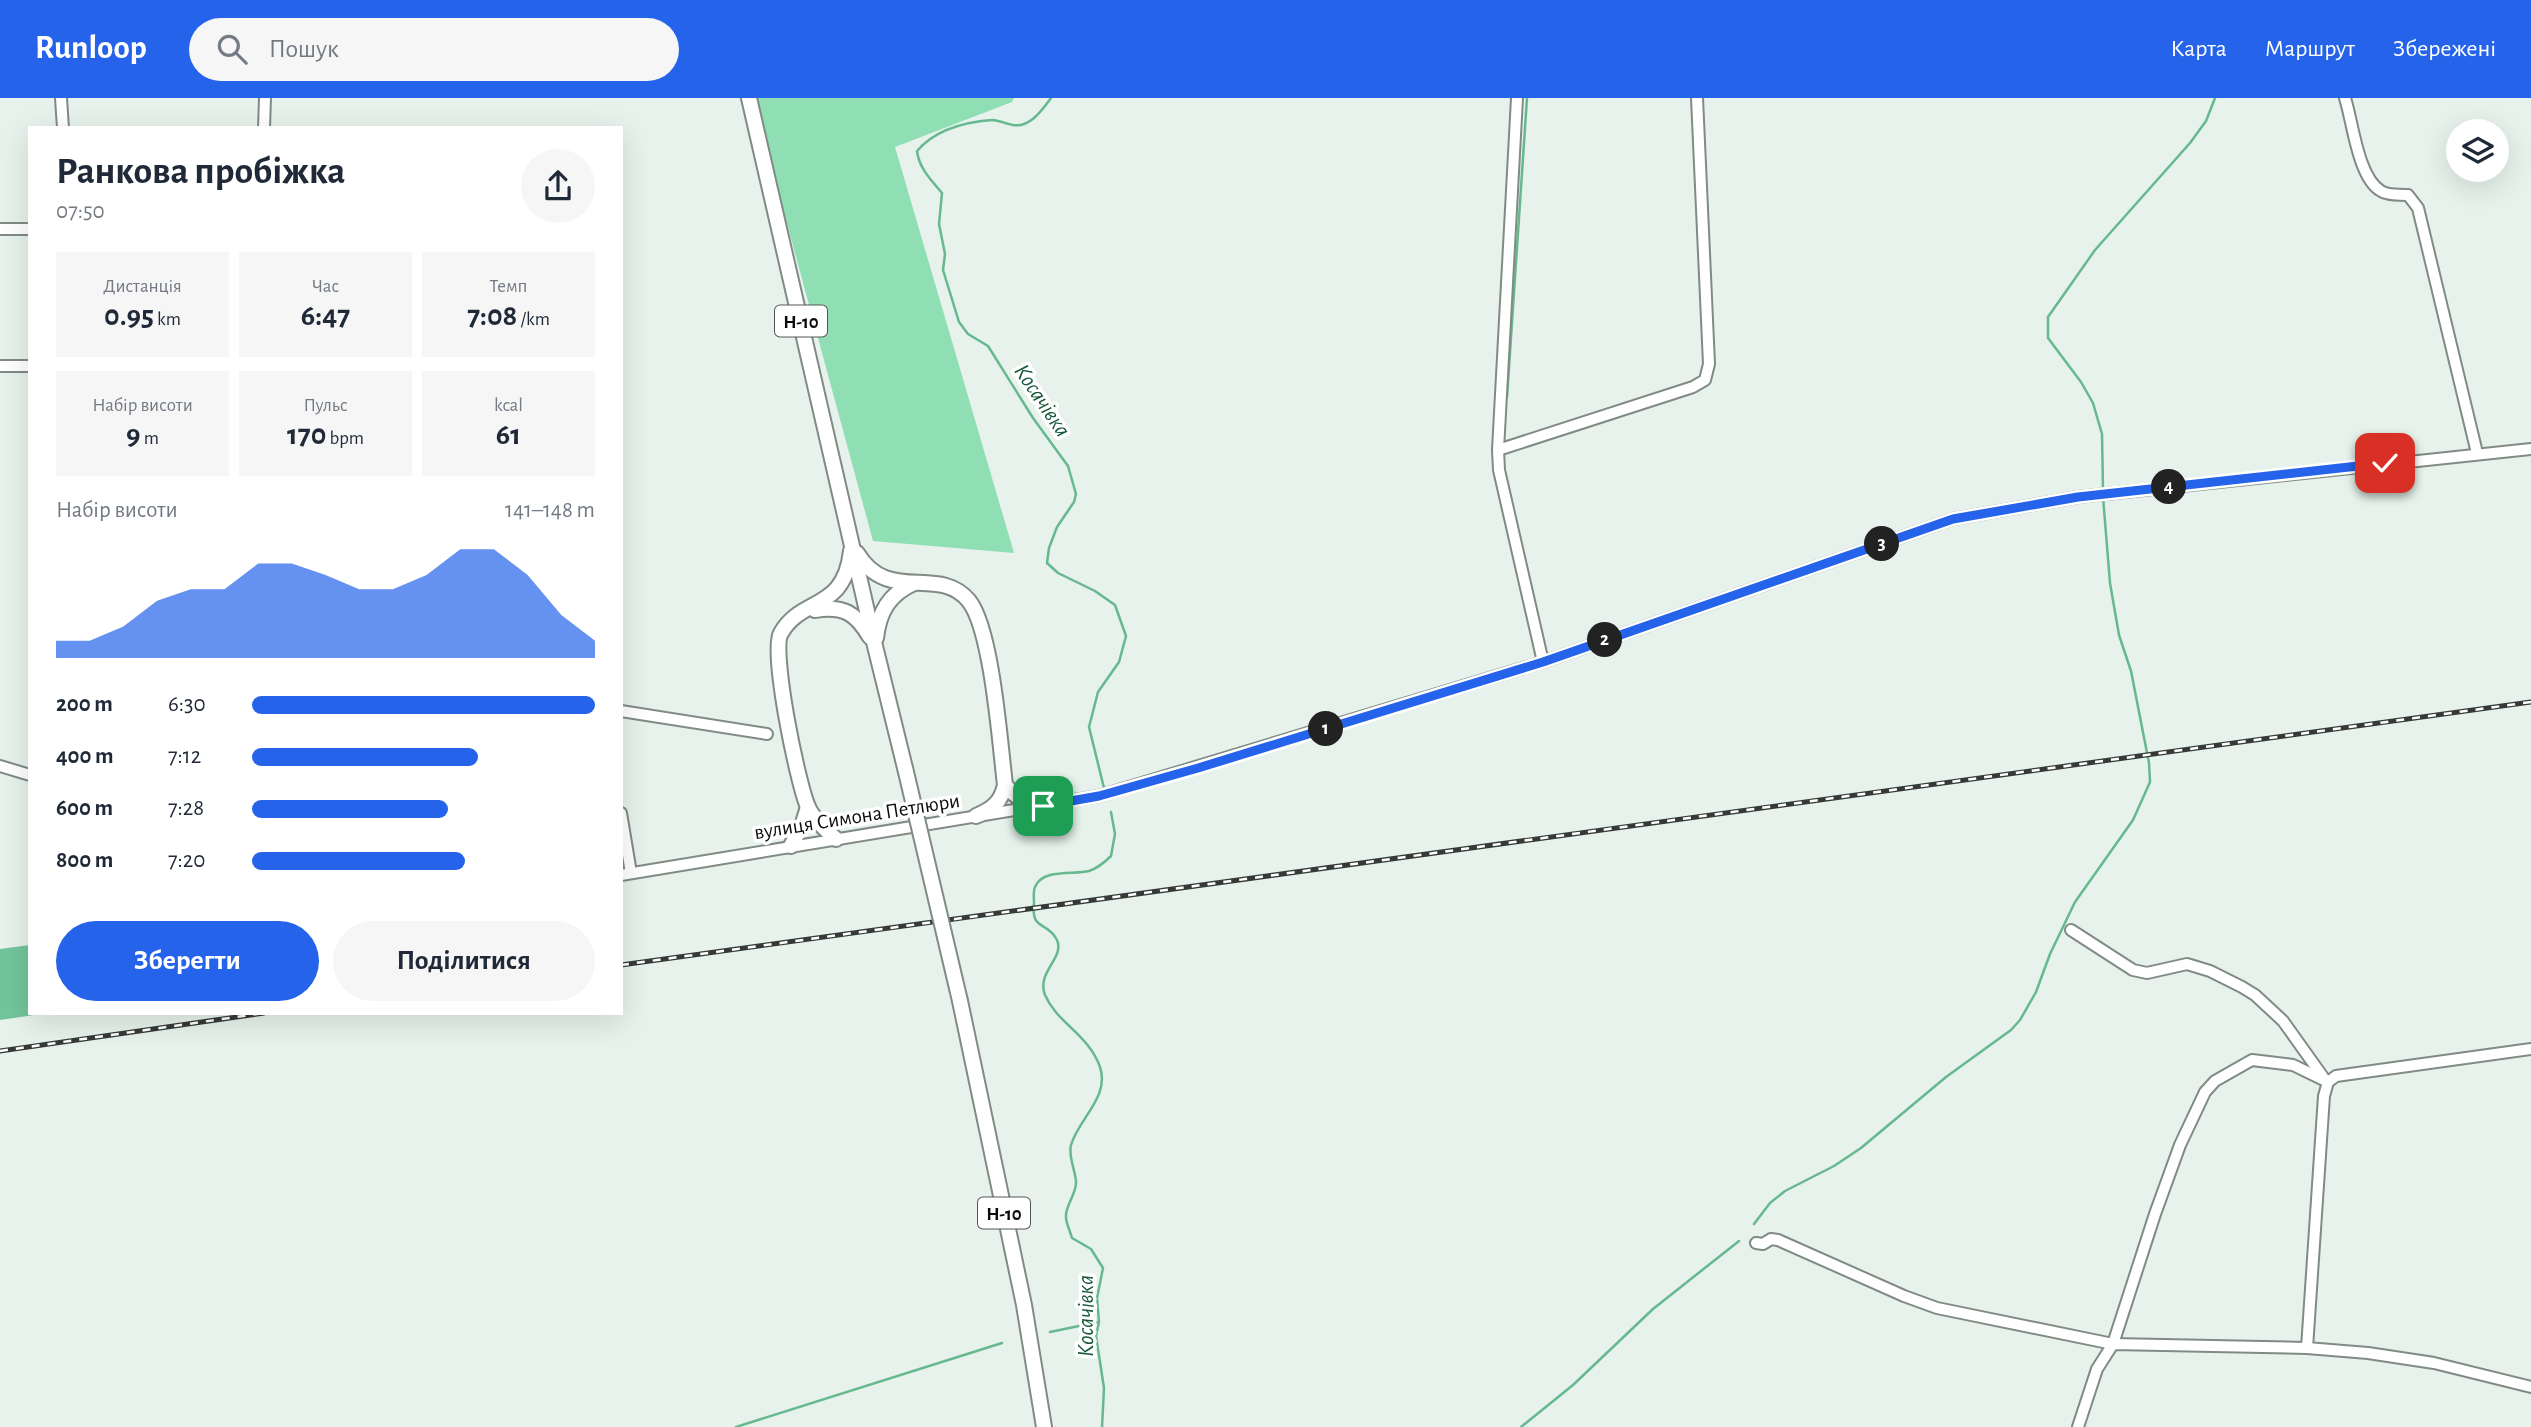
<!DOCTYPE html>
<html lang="uk">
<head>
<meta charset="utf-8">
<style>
  body { margin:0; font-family:"Alegreya Sans",sans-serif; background:#f6f6f7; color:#1f2937; height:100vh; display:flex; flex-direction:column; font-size:26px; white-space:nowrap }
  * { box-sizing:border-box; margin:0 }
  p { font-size:23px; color:#747a83 }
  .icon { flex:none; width:38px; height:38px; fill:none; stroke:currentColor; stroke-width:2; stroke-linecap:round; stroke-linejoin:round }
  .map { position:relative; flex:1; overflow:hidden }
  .drawer { position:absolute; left:28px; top:28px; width:595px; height:889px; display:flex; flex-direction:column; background:#fff; border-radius:0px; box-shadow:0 7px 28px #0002 }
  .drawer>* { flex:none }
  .buttons { position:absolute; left:2446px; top:21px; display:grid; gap:14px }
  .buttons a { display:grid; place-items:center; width:63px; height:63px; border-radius:50%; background:#fff; box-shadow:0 7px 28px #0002; font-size:35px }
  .pin { position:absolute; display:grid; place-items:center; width:60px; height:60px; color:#fff; margin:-30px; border-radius:14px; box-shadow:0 4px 10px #0006 }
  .km { position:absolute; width:35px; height:35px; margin:-18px; border-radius:50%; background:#222; color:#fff; font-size:19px; line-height:35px; text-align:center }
  .round { display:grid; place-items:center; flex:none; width:74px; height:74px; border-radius:37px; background:#f6f6f7 }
  .overview { display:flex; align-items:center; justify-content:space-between; height:119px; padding:0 28px }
  h1 { font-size:38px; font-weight:600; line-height:52px }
  .figures { display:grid; grid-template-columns:repeat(3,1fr); gap:10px; height:119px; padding:7px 28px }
  .figures div { display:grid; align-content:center; border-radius:0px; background:#f6f6f7; text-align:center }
  .figures b { font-size:30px; font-weight:600 }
  .figures small { font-size:19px; font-weight:400 }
  .figures p { font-size:19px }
  .chart { height:196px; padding:14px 28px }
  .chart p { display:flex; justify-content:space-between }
  .chart svg { width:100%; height:126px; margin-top:7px; fill:#2563eb; opacity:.7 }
  .primary-button { display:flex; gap:14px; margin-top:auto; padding:14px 28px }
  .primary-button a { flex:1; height:80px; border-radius:42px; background:#2563eb; color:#fff; font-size:28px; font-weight:600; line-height:80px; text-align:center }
  .primary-button a+a { background:#f6f6f7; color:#1f2937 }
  ul { padding:0 28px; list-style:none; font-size:23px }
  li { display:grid; grid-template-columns:112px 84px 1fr; align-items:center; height:52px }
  li i { height:18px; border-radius:9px; background:#2563eb }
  header { display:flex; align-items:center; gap:42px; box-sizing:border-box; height:98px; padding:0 35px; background:#2563eb; color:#fff }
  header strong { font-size:33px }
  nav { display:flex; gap:38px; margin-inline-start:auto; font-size:24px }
  .search { width:490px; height:63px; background:#f6f6f7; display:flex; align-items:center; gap:18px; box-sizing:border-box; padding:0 24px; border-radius:38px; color:#747a83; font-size:26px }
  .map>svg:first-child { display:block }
  .green { fill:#8fdeb4 }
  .forest { fill:#72c59a }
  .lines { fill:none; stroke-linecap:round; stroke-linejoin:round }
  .stream { stroke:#66b88f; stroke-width:2.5 }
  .minor-casing { stroke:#808b85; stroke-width:14 }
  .major-casing { stroke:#808b85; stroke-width:18 }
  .minor { stroke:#fff; stroke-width:10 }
  .major { stroke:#fff; stroke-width:14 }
  .rail-casing { stroke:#353a37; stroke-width:5 }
  .rail { stroke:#fff; stroke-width:2.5; stroke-dasharray:8; stroke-linecap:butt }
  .major-bridge-casing { stroke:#808b85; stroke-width:18; stroke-linecap:butt }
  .major-bridge { stroke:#fff; stroke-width:14 }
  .route-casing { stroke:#fff; stroke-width:14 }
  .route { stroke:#2563eb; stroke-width:9 }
  .labels { text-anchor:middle; stroke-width:7; stroke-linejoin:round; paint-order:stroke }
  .shield { fill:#fff; stroke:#545654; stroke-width:2 }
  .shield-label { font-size:19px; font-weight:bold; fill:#0a0d0b }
  .street-label { font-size:21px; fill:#0a0d0b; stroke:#fff }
  .water-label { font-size:23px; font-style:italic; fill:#16563a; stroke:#fff }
</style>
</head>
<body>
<header>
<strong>Runloop</strong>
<div class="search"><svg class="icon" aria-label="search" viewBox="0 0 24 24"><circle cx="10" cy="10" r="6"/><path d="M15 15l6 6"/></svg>Пошук</div>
<nav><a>Карта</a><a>Маршрут</a><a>Збережені</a></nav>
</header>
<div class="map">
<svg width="2531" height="1329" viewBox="0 0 2531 1329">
  <rect width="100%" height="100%" fill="#e6f2eb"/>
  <path class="green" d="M 753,0 L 1014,0 L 1012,4 L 895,49 L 1014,455 L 873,443 Z"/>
  <path class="forest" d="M 30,847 L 30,915 L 48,915 L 0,922 L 0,851 Z"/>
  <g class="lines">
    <g class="stream">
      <path d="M 1051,0 C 1042,12 1030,30 1013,27 C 1006,26 999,22 992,22 C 965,24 935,32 917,53 C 919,70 931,82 942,95 L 939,126 L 945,156 L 943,172 L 959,224 L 968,236 L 988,248 L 1033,320 L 1068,368 L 1076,396 L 1074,404 L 1057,429 L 1049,450 L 1047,465 L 1058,475 L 1095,493 L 1115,507 L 1126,538 L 1119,564 L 1098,594 L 1089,629 L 1104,690"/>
      <path d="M 1507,299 L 1527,0"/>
      <path d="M 2103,392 L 2102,336 L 2093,305 L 2081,284 L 2048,240 L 2048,219 L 2095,152 L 2190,45 L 2206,23 L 2215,0"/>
      <path d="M 1754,1126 L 1770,1105 L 1785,1093 L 1834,1068 L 1861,1050 L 1946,979 L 2011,932 L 2020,922 L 2036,894 L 2050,856 L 2075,804 L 2133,722 L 2150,684 L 2149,665 L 2131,573 L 2119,537 L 2110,485 L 2103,399"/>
      <path d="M 1050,1234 L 1098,1224"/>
      <path d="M 736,1329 L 1002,1245"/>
      <path d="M 1102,1329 L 1104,1290 L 1096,1238 L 1099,1224 L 1097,1200 L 1103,1170 L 1091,1151 L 1072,1140 C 1070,1133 1066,1125 1066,1119 C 1065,1107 1077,1096 1076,1083 C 1075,1072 1068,1057 1071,1047 C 1079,1020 1110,999 1100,969 C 1089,937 1057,925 1045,897 C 1036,874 1065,860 1057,842 C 1047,822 1031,834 1034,805 C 1034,800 1033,793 1035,789 C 1043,770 1074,777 1089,773 C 1098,770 1105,764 1111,758 L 1115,736 L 1111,714"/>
      <path d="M 1521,1329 L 1573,1287 L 1653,1211 L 1739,1143"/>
    </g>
    <defs>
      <g id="minor">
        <path d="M 61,0 L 63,30"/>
        <path d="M 1517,0 L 1498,352 L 1499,372 L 1543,564"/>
        <path d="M 2345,0 C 2353,25 2358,80 2381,93 C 2388,98 2400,96 2408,97 L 2418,110 L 2477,355"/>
        <path d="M 264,30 L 265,0"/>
        <path d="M 0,131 L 30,131"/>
        <path d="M 0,268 L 30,268"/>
        <path d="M 1498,352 L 1693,289 L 1705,282 L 1709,266 L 1697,0"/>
        <path d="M 621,613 L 767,636"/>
        <path d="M 0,668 L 30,677"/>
        <path d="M 621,715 L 631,775"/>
        <path d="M 621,777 L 1099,698 L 1543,564 L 1953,421 L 2078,399 L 2531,351"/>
        <path d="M 2071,832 L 2133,872 L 2147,875 L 2187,866 L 2210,873 L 2242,889 L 2255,897 L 2283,923 L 2323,979"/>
        <path d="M 2531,951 L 2336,978 L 2328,984 L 2324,998 L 2307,1250 L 2368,1255 L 2434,1265 L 2531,1289"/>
        <path d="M 1756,1145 L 1763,1146 L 1771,1141 L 1778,1142 L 1904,1198 L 1937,1210 L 2113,1246 L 2155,1116 L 2180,1047 L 2205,994 L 2215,983 L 2252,962 L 2293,967 L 2328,984"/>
        <path d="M 2078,1329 L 2097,1271 L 2113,1246 L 2307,1250"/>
      </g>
      <g id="major">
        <path d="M 749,0 L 875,548 L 906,674"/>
        <path d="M 857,455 C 888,507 939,466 969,503 C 992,532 1000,646 1005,687 C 1001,704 993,711 976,718"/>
        <path d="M 815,512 C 843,507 856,515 870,539"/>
        <path d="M 876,540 C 879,514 889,496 914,485"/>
        <path d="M 1005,687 C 1015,699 1027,706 1043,708"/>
        <path d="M 836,741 C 826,732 813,721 808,709 C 798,687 770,552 781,535 C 802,498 844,514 851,453"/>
        <path d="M 791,748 L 803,725 L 808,709"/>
        <path d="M 960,903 L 1024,1207 L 1044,1329"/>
      </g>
    </defs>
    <use href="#minor" class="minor-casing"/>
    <use href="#major" class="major-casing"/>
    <use href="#minor" class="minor"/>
    <use href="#major" class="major"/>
    <defs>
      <g id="rail">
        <path d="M 621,867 L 2531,604"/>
        <path d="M 0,953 L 264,915"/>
      </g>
    </defs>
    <use href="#rail" class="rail-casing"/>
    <use href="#rail" class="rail"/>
    <defs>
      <path id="major-bridge" d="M 906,674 L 960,903"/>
    </defs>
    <use href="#major-bridge" class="major-bridge-casing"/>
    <use href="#major-bridge" class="major-bridge"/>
  </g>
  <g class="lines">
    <defs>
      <path id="route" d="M 1043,708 L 1099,698 L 1198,670 L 1543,564 L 1953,421 L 2078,399 L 2385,365"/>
    </defs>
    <use href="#route" class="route-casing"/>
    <use href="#route" class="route"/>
  </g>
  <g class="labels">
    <g class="shield">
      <rect x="775" y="207.5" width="52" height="31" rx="5"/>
      <rect x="978" y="1099.5" width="52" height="31" rx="5"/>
    </g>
    <g class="shield-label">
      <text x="801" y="230">Н-10</text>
      <text x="1004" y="1122">Н-10</text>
    </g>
    <g class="street-label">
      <text transform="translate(857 718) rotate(-9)" y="7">вулиця Симона Петлюри</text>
    </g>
    <g class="water-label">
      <text transform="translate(1043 302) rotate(56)" y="8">Косачівка</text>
      <text transform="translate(1085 1218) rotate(-90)" y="8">Косачівка</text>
    </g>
  </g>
</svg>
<div class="buttons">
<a><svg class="icon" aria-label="layers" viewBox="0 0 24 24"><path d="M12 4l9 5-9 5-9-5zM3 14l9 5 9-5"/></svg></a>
</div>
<div class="pin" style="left:1043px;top:708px;background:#1e9e55"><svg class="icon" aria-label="arrive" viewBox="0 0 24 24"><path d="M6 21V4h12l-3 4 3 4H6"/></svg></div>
<div class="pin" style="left:2385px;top:365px;background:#d93025"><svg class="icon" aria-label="check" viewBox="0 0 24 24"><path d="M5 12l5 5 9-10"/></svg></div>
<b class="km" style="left:1326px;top:631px">1</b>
<b class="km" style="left:1605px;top:542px">2</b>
<b class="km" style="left:1882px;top:446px">3</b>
<b class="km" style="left:2169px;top:389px">4</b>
<section class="drawer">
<div class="overview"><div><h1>Ранкова пробіжка</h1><p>07:50</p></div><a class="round"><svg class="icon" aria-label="share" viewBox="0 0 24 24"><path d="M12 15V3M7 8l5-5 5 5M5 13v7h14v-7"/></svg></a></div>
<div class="figures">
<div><p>Дистанція</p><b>0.95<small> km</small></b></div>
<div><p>Час</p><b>6:47</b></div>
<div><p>Темп</p><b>7:08<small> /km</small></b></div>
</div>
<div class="figures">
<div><p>Набір висоти</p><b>9<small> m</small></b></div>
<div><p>Пульс</p><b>170<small> bpm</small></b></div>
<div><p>kcal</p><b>61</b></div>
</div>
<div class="chart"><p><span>Набір висоти</span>141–148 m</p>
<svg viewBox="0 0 160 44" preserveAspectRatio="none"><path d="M0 44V38L10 38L20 33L30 24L40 20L50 20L60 11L70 11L80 15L90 20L100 20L110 15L120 6L130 6L140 15L150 29L160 38V44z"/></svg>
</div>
<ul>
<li><b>200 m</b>6:30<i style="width:100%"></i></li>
<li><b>400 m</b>7:12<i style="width:66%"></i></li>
<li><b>600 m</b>7:28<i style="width:57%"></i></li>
<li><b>800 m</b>7:20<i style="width:62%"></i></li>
</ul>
<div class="primary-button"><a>Зберегти</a><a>Поділитися</a></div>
</section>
</div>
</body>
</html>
